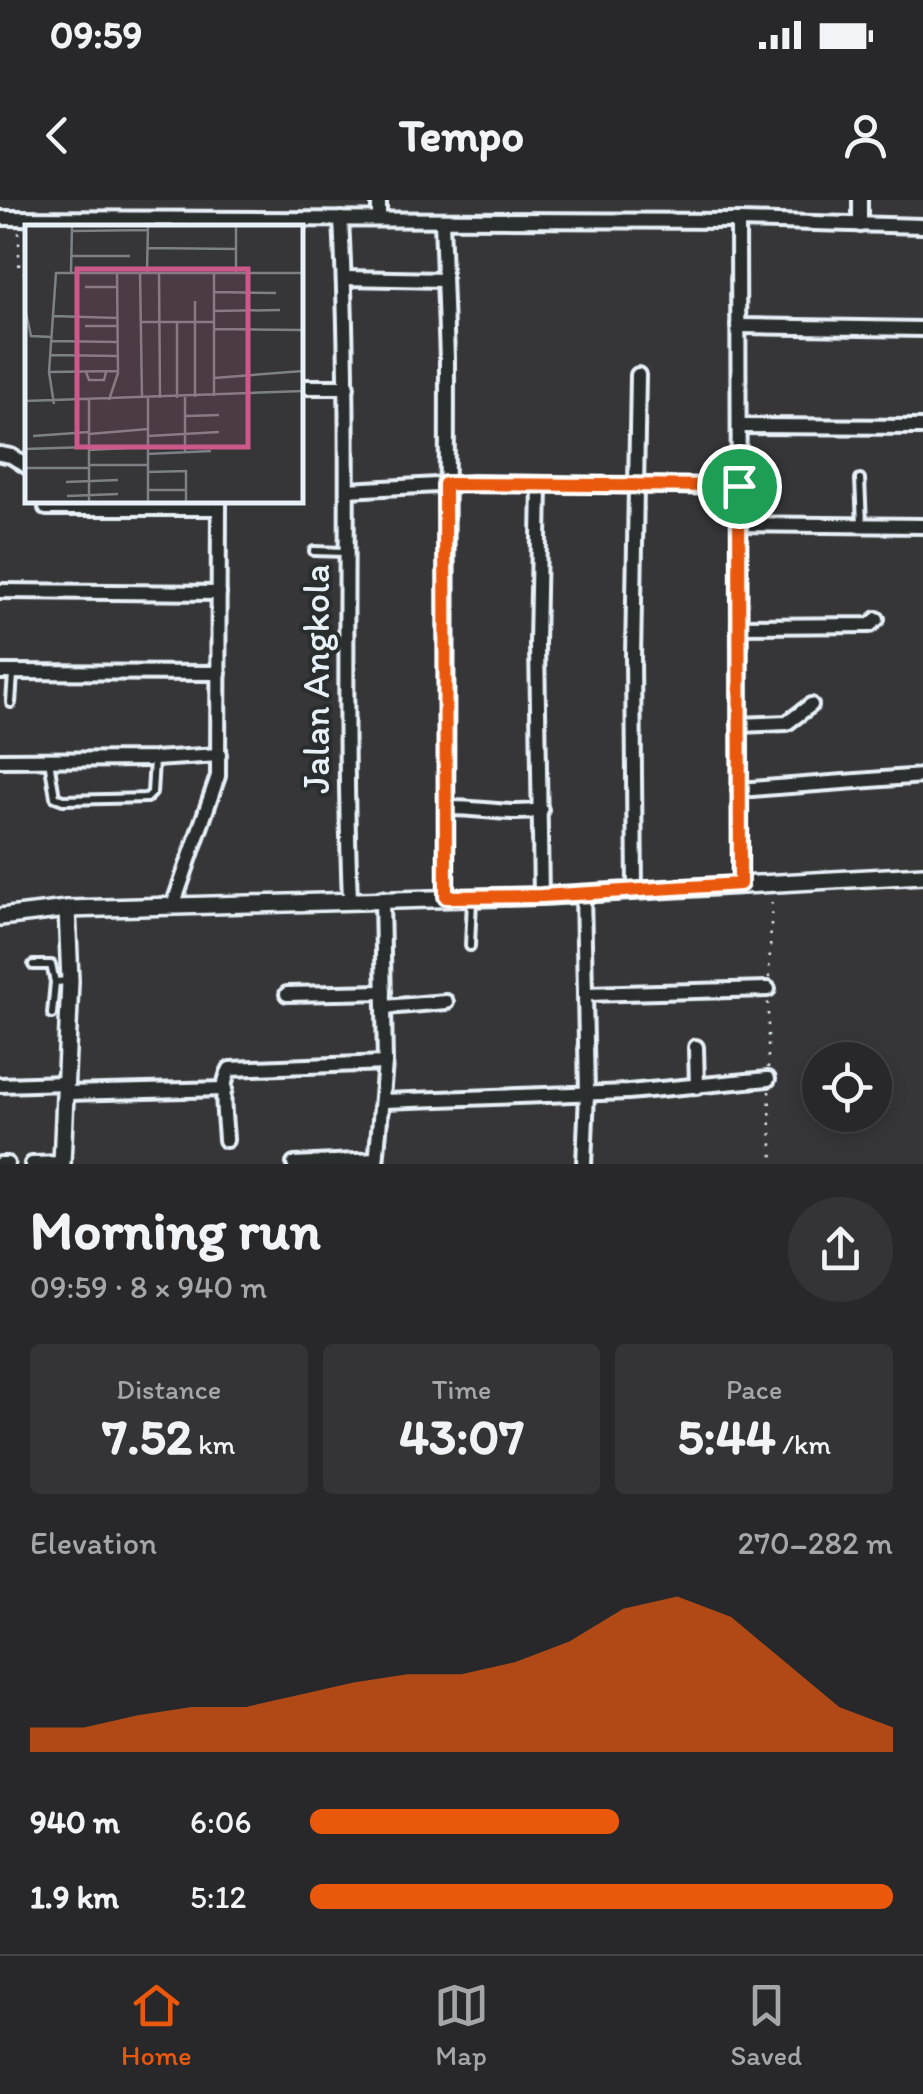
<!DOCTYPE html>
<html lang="en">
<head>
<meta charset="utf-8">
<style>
  body { margin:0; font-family:Itim,sans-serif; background:#343437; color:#f1f3f6; height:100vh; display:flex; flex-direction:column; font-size:38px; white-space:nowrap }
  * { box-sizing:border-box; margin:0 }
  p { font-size:32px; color:#a5a6a9 }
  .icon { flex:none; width:55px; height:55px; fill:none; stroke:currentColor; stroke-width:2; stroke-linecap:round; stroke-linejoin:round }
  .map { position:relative; height:964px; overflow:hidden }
  .drawer { display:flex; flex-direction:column; background:#28282b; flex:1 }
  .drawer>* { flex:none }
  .controls { position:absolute; left:802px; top:842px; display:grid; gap:20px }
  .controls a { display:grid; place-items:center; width:90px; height:90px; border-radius:50%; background:#28282b; box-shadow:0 5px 15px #0003,0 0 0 2px #444447; font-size:50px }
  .pin { position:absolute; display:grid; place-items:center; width:85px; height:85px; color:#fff; margin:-42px; border:5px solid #fff; border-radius:50%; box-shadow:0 2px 10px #0007 }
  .round { display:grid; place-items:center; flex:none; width:105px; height:105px; border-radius:52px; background:#343437 }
  .overview { display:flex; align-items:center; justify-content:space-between; height:170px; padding:0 30px }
  h1 { font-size:55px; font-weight:700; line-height:75px }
  .stats { display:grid; grid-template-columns:repeat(3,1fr); gap:15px; height:170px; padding:10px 30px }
  .stats div { display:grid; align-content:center; border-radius:10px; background:#343437; text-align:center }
  .stats b { font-size:50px; font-weight:700 }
  .stats small { font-size:28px; font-weight:400 }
  .stats p { font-size:28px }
  .chart { height:280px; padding:20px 30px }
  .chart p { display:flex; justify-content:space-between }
  .chart svg { width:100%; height:180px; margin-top:10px; fill:#ea580c; opacity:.7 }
  ul { padding:0 30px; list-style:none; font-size:32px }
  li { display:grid; grid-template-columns:160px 120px 1fr; align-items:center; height:75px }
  li i { height:25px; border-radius:12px; background:#ea580c }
  .status { display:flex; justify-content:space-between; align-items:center; height:70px; padding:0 50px; background:#28282b; direction:ltr }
  .status svg { height:28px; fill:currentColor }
  header { display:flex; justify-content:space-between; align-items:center; height:130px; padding:0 30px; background:#28282b; font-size:45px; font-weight:700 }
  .dock { display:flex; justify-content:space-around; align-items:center; height:140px; border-top:2px solid #444447; background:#28282b; font-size:28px; color:#a5a6a9 }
  .dock a { display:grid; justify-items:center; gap:5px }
  .dock .on { color:#ea580c }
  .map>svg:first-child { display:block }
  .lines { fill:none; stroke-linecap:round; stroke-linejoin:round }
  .service-casing { stroke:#e8f1f8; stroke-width:14 }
  .minor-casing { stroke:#e8f1f8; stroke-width:20 }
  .tertiary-casing { stroke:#e8f1f8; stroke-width:22 }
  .path { stroke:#e8f1f8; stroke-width:2.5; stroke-dasharray:2.5 8; stroke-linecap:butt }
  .service { stroke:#2a2d2e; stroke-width:6 }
  .minor { stroke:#2a2d2e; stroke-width:12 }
  .tertiary { stroke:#2a2d2e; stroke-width:15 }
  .route-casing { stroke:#fff; stroke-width:20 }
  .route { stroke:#ea580c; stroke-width:12 }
  .labels { text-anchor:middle; stroke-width:8; stroke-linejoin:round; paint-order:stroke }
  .street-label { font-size:38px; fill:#e8f1f8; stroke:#2a2d2e }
  .inset-road { fill:none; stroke:#7d8185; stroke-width:2.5 }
  .view { fill:#cd598a; fill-opacity:0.15; stroke:#cd598a; stroke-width:5 }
  .inset-edge { fill:none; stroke:#e8f1f8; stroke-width:5 }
</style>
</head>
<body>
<div class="status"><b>09:59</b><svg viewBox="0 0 49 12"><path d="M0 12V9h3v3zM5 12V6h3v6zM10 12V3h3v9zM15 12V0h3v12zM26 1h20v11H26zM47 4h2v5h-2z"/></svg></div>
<header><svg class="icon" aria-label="back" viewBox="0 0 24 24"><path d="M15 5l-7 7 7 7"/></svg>Tempo<svg class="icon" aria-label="person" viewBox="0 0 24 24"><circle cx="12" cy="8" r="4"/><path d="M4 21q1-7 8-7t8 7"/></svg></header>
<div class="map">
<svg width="923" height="964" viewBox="0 0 923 964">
  <rect width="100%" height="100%" fill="#363639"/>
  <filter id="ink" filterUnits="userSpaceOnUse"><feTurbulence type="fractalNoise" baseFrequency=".01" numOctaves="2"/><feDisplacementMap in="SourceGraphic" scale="20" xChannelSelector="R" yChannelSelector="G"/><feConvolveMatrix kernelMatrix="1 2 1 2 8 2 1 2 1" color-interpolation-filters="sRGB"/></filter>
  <g filter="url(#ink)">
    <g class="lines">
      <defs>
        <g id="service">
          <path d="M 860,279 L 862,324"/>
          <path d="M 314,351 L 345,352"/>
          <path d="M 11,503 L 13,474"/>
          <path d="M 49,560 L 55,597 L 63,600 L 147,598 L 152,593 L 154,560"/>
          <path d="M 470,746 L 472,699"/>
          <path d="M 33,765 L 51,765 L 55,782 L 68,781"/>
          <path d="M 52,814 L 55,782"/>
        </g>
        <g id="minor">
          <path d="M 379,0 L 379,18"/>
          <path d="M 860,0 L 860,25"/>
          <path d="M 0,18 L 738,21 L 923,26"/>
          <path d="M 341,19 C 353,246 341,473 350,700"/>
          <path d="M 442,20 L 447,159 L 446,697"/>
          <path d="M 738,21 L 740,684"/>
          <path d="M 344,78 L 444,80"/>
          <path d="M 738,126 L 923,129"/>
          <path d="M 300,187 L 347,187"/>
          <path d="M 739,226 L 923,227"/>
          <path d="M 0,254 L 11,256 L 28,267"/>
          <path d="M 540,285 L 537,445 L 541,696"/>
          <path d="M 348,290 L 473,283 L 739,287"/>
          <path d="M 46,308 L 219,308"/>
          <path d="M 739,324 L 923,326"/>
          <path d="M 0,391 L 219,393"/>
          <path d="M 739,426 L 870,425 L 877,419"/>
          <path d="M 0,472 L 219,473"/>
          <path d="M 739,525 L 787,523 L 811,505"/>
          <path d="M 0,560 L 154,559 L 219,555"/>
          <path d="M 739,590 L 923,576"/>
          <path d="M 447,608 C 479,607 509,616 541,610"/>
          <path d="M 635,690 L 633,457 L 638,175"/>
          <path d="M 583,693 L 587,893 L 584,964"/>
          <path d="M 173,706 L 218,576 L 219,300"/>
          <path d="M 287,794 L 384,792"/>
          <path d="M 586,794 L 768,789"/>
          <path d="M 385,807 L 446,802"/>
          <path d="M 696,847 L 697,887"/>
          <path d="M 0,885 L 66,883"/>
          <path d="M 66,893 L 225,889"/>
          <path d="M 384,901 L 628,892 L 768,879"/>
          <path d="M 226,940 C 225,919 219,887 230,869 L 385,863"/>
          <path d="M 0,964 L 7,964"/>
          <path d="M 32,964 L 62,963"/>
          <path d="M 294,964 L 376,960"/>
          <path d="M 376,964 L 385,863 L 382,698"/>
        </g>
        <g id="tertiary">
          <path d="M 0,717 L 67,709 L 541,696 L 923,675"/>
          <path d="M 62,964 L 70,781 L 67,709"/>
        </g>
      </defs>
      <use href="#service" class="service-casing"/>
      <use href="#minor" class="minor-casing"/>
      <use href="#tertiary" class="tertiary-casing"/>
      <g class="path">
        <path d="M 19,32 L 19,69 L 28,75"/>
        <path d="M 769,778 L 772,696"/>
        <path d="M 768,868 L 768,801"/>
        <path d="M 769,891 L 773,964"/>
      </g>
      <use href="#service" class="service"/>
      <use href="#minor" class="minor"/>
      <use href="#tertiary" class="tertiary"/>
    </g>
  </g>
  <g class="lines" filter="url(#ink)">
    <defs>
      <path id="route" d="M 445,284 L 739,286 L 740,684 L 541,696 L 446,697 Z"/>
    </defs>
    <use href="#route" class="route-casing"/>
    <use href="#route" class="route"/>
  </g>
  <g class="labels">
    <g class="street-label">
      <text transform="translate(316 479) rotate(-90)" y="13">Jalan Angkola</text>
    </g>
  </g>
  <g transform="translate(25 25)">
    <rect width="278" height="278" fill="#363639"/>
    <path class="inset-road" d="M 211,1 L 211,48M 47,6 L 122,5M 122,23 L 211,24M 46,31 L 105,31M 46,47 L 47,1M 115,47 L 117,173M 122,47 L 123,1M 134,47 L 135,173M 189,47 L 189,171M 60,62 L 93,62M 189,67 L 251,68M 0,83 L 6,111 L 26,112M 189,86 L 255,85M 27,91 L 93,93M 152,96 L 152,173M 116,97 L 189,97M 60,101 L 92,101M 189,104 L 278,105M 26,116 L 93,117M 25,130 L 93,131M 24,147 L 93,146M 61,147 L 64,155 L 79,155 L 81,147M 189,153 L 278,146M 160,172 L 160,227M 170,172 L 170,76M 123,173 L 123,277M 84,175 L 93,148 L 92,47M 0,176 L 278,166M 29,179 L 24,147 L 31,48 L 278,48M 161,191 L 194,190M 64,209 L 123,204M 8,211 L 64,207M 123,211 L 194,207M 0,224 L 63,222M 63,225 L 122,222M 122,229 L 186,226M 64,240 L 123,240M 0,243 L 64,243M 123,247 L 161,246 L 161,277M 41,257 L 93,255M 123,265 L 161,265M 42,271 L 93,269M 64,277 L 64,175"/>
    <path class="view" d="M 52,44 L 223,44 L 223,222 L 52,222 Z"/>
    <rect width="278" height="278" class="inset-edge"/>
  </g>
</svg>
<div class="controls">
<a><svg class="icon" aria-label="locate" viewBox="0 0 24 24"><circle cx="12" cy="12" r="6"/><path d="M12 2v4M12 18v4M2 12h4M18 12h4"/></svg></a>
</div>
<div class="pin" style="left:739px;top:286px;background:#1e9e55"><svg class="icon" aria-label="arrive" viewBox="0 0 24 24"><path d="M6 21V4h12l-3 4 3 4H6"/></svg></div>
</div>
<section class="drawer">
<div class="overview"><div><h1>Morning run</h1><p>09:59 · 8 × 940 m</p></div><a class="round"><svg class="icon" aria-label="share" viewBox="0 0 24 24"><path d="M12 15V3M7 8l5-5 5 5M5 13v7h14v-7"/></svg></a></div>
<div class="stats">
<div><p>Distance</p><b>7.52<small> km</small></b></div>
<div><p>Time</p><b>43:07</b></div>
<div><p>Pace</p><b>5:44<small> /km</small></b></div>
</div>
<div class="chart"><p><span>Elevation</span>270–282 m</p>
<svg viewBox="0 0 160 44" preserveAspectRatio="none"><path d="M0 44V38L10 38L20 35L30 33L40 33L50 30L60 27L70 25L80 25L90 22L100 17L110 9L120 6L130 11L140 22L150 33L160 38V44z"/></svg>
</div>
<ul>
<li><b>940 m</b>6:06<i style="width:53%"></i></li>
<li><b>1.9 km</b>5:12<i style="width:100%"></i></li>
</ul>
</section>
<nav class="dock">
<a class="on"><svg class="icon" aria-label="home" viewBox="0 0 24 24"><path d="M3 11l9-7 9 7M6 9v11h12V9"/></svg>Home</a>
<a><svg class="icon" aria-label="map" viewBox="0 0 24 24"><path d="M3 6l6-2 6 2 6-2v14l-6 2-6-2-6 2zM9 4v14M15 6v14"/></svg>Map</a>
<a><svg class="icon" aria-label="saved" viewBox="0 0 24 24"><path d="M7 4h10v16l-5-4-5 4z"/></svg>Saved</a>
</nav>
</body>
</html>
